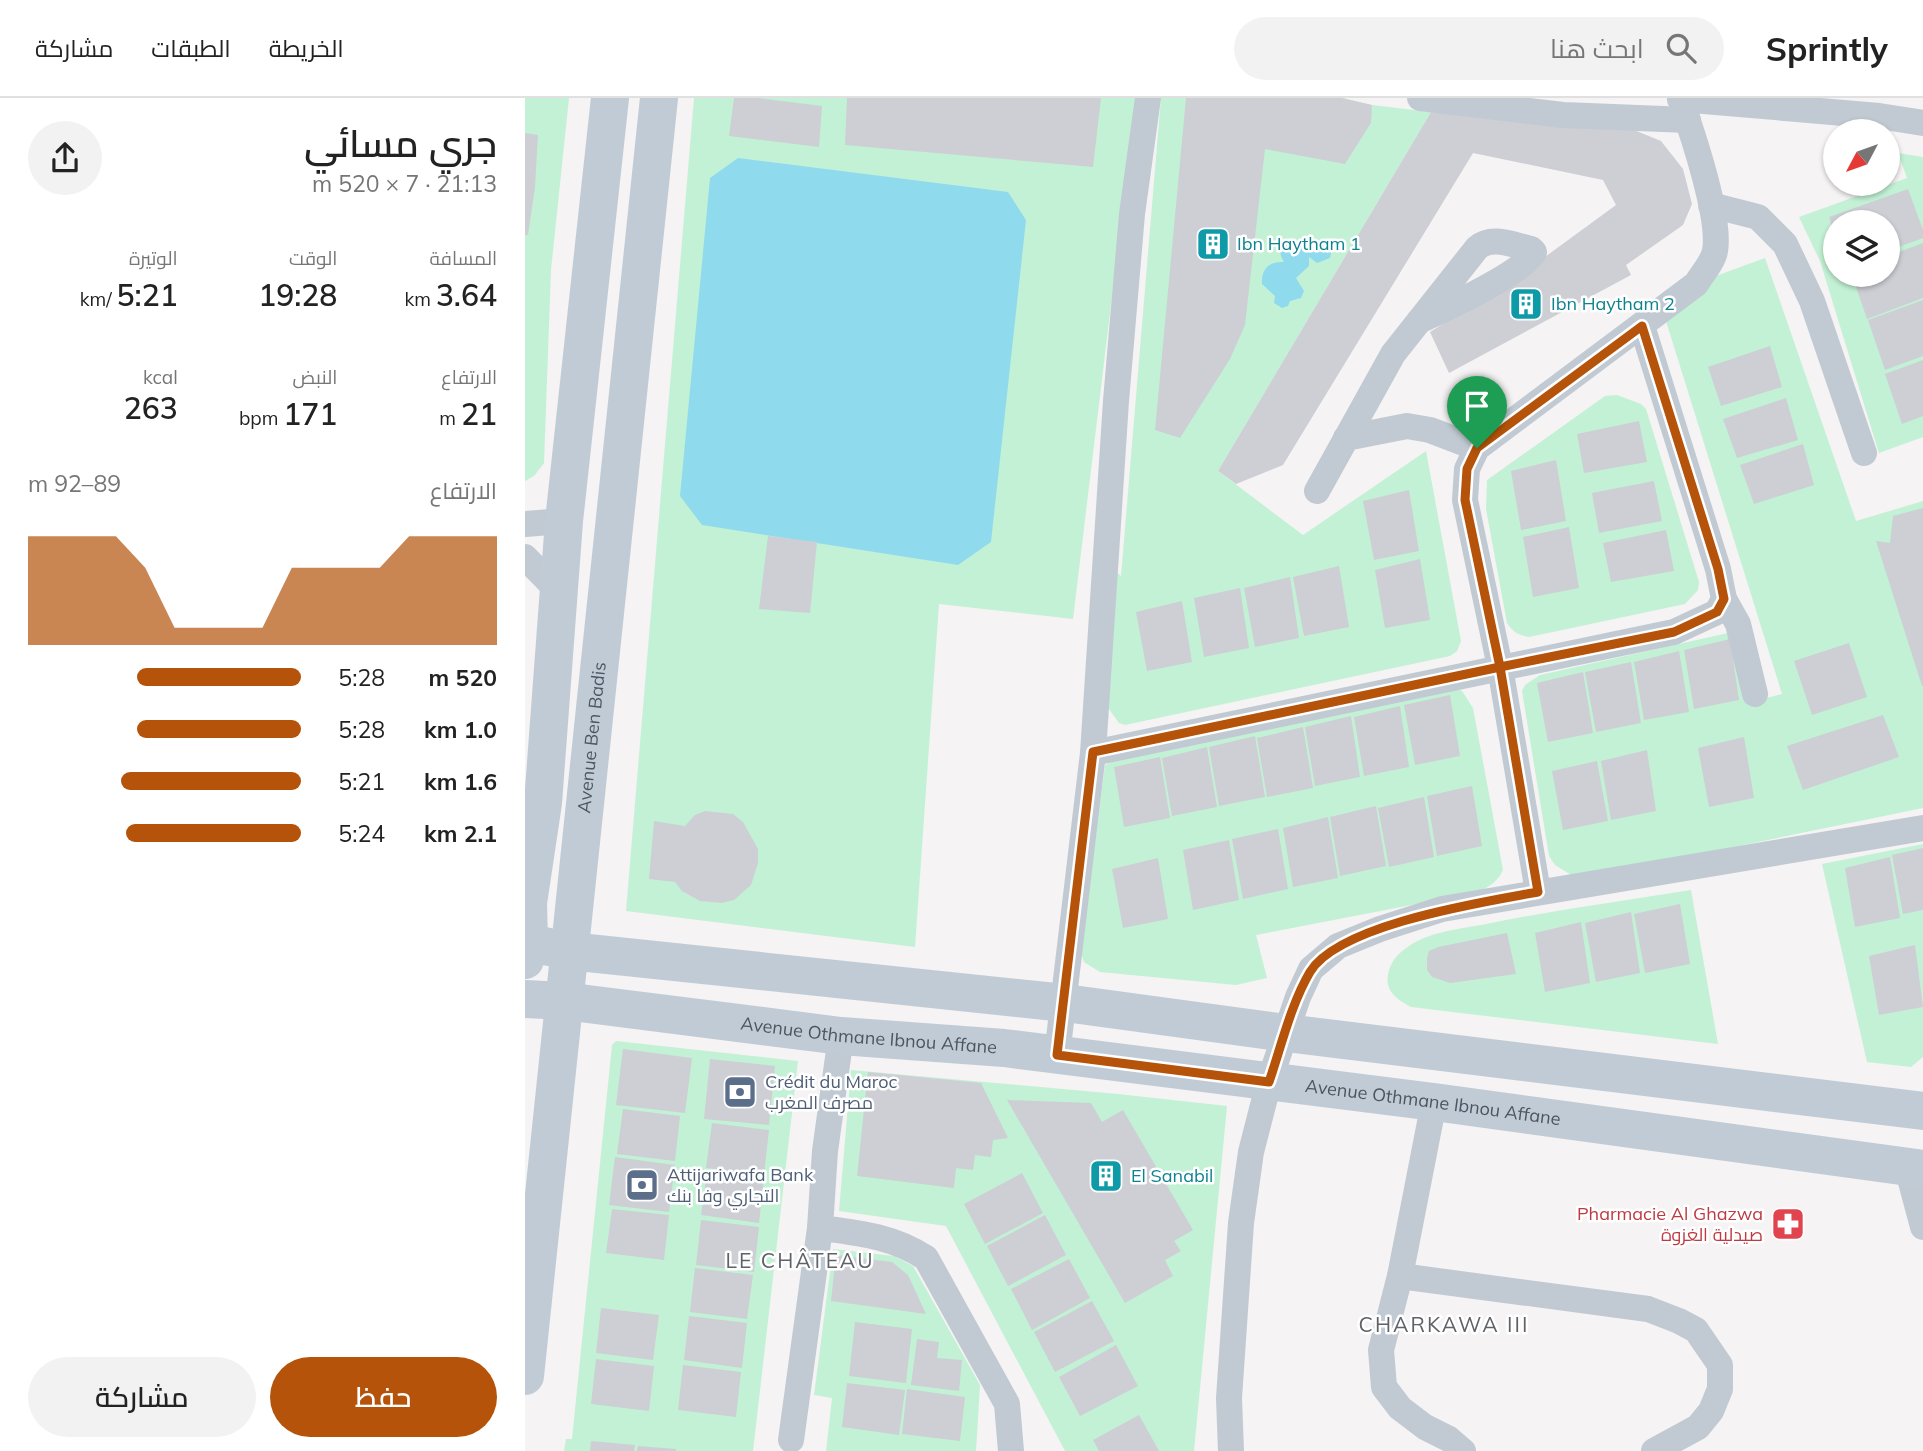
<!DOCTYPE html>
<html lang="ar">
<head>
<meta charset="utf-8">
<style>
  body { margin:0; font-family:Mulish,Cairo,sans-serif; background:#f2f2f2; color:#222; direction:rtl; height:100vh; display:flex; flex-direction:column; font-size:26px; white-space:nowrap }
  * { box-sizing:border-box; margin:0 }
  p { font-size:23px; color:#767676 }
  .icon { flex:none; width:38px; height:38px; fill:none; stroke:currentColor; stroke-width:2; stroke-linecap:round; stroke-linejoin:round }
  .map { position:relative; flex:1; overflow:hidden; direction:ltr }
  .side { display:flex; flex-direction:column; background:#fff; width:525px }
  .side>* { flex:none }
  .needle { width:46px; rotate:229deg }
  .tools { position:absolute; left:1298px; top:21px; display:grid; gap:14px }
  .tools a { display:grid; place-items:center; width:77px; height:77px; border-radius:50%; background:#fff; box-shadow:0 2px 5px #0004; font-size:35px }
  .pin { position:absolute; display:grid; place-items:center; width:60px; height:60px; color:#fff; margin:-72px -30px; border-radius:50% 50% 50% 0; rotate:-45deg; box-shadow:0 0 7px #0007 }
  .pin .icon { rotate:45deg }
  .round { display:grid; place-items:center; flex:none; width:74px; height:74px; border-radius:37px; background:#f2f2f2 }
  .headline { display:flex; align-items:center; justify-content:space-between; height:119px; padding:0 28px }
  h1 { font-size:38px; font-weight:600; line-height:52px }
  .stats { display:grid; grid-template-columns:repeat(3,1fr); gap:10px; height:119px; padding:7px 28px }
  .stats div { display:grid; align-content:center }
  .stats b { font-size:30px; font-weight:600 }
  .stats small { font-size:19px; font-weight:400 }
  .stats p { font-size:19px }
  .chart { height:196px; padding:14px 28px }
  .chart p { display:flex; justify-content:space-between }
  .chart svg { width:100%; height:126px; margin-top:7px; fill:#b45309; opacity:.7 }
  .cta { display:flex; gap:14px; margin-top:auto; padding:14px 28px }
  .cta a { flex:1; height:80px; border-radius:42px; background:#b45309; color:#fff; font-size:28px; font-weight:600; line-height:80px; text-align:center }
  .cta a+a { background:#f2f2f2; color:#222 }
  ul { padding:0 28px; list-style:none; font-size:23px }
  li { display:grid; grid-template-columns:112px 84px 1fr; align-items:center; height:52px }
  li i { height:18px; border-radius:9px; background:#b45309 }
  header { display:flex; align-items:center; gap:42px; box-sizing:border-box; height:98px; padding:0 35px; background:#fff; border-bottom:2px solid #e0e0e0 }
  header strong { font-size:33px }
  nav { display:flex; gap:38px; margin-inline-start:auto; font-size:24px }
  .search { width:490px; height:63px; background:#f2f2f2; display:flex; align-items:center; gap:18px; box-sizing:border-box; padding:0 24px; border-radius:38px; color:#767676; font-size:26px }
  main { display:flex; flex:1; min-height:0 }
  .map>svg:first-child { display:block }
  .green { fill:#c3f1d5; fill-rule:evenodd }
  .water { fill:#90daee }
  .building { fill:#cdcfd5 }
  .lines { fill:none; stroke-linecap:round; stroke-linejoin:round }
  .street { stroke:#c1cad2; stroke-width:26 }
  .secondary { stroke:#c1cbd6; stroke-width:38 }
  .route-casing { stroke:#fff; stroke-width:14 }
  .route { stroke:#b45309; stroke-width:9 }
  .labels { text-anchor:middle; stroke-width:5; stroke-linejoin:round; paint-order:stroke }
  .culture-label { font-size:18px; fill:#0d838f; stroke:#fff; text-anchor:start }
  .street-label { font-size:18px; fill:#4a5661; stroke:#fff }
  .service-label { font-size:18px; fill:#4e5e75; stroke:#fff; text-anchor:start }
  .health-label { font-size:18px; fill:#be3a42; stroke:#fff; text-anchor:end }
  .quarter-label { font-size:21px; letter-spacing:2px; fill:#5f6368; stroke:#fff }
</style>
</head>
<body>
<header>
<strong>Sprintly</strong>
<div class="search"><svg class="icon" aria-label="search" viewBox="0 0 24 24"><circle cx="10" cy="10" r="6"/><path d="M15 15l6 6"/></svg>ابحث هنا</div>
<nav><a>الخريطة</a><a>الطبقات</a><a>مشاركة</a></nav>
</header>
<main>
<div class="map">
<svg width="1398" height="1353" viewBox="0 0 1398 1353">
  <rect width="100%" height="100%" fill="#f5f3f3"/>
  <g class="green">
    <path d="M 0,0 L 44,0 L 26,172 L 19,365 L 9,378 L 0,383 Z"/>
    <path d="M 169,0 L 611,0 L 548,521 L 414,506 L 390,849 L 101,813 Z"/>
    <path d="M 636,0 L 817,0 L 847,7 L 906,14 L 693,373 L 778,437 L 901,353 L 936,543 L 932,553 L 925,558 L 600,627 L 594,625 L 581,607 L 590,473 L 596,478 Z"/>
    <path d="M 1373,55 L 1398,59 L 1398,339 L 1354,355 L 1295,163 L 1274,119 L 1382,80 ZM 1311,124 L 1363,124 L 1363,177 L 1311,177 Z"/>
    <path d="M 1240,160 L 1331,423 L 1398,403 L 1398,710 L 1053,781 L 1030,767 L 1024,758 L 997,593 L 1000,587 L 1015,577 L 1203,535 L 1226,604 L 1257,596 L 1141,223 L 1188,179 Z"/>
    <path d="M 1092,297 L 1116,306 L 1121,311 L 1174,484 L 1173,492 L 1160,506 L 1004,539 C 993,537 988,534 982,525 L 961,411 L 962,382 L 1080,298 Z"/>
    <path d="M 930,590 L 937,593 L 948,610 L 978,772 C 973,783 965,788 954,794 L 731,837 L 742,880 L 711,887 L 575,874 L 559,864 L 556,855 L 580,667 L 593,661 Z"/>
    <path d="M 1398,746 L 1398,959 L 1386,969 L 1342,964 L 1297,766 Z"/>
    <path d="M 1166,792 L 1193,946 L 886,909 C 873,902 860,894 863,877 C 865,864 873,855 884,848 C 906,833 936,831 961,826 C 1029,812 1098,803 1166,792 Z"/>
    <path d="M 91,943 L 273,963 L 228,1353 L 39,1353 L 41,1341 L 47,1341 L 87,947 Z"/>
    <path d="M 326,972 L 593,996 L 702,1008 L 669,1353 L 540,1353 L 421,1128 L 314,1113 Z"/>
    <path d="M 308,1151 L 369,1158 L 388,1168 L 455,1287 L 451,1353 L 301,1353 L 307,1300 L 289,1297 Z"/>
  </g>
  <g class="water">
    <path d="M 213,60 L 483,94 L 501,122 L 466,444 L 433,467 L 177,427 L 155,398 L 185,80 Z"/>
    <path d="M 791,142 L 799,143 L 807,151 L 805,160 L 792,165 L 784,159 L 784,168 L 771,180 L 779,193 L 776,200 L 765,203 L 763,208 L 757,210 L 749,205 L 750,198 L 737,186 C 736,171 744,163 759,164 C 754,156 754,151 761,144 L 776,147 L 782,153 Z"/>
  </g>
  <g class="building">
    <path d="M 209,0 L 233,0 L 297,8 L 294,49 L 204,38 Z"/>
    <path d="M 322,0 L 576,0 L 568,69 L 320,47 Z"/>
    <path d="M 661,0 L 817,0 L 847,7 L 846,25 L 820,66 L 740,51 L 720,227 L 705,261 L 655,340 L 630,332 Z"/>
    <path d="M 906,14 L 1109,32 L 1136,43 L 1158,71 L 1167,106 L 1158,127 L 1101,167 L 1106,177 L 924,275 L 905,234 L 994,178 L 1091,107 L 1078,82 L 948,55 L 758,367 L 711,386 L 693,373 Z"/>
    <path d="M 0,35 L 13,37 L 10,89 L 3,137 L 0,137 Z"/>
    <path d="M 1383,91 L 1398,132 L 1398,140 L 1363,153 L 1363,124 L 1311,124 L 1310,138 L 1304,119 Z"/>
    <path d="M 1398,145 L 1398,200 L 1342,221 L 1327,177 L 1363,177 L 1363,158 Z"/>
    <path d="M 1398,202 L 1398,258 L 1360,272 L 1343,222 Z"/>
    <path d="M 1245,248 L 1257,289 L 1196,308 L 1183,269 Z"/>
    <path d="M 1398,262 L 1398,318 L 1377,326 L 1360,276 Z"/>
    <path d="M 1261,300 L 1273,342 L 1212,360 L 1198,321 Z"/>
    <path d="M 1114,323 L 1122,364 L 1059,375 L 1052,336 Z"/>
    <path d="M 1278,346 L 1289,387 L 1229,406 L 1215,367 Z"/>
    <path d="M 1031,362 L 1041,423 L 996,432 L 986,373 Z"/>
    <path d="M 1129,383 L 1137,423 L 1074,435 L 1067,395 Z"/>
    <path d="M 884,392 L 894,453 L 849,462 L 838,403 Z"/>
    <path d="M 1398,410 L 1398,588 L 1397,588 L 1351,443 L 1365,445 L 1368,418 Z"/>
    <path d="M 1044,429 L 1054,490 L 1008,499 L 998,439 Z"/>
    <path d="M 1141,432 L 1149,473 L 1086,484 L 1078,445 Z"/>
    <path d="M 243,438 L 292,444 L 285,515 L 234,511 Z"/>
    <path d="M 895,461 L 905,522 L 860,530 L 850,472 Z"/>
    <path d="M 814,468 L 824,529 L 779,538 L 768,479 Z"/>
    <path d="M 765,479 L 774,540 L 730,549 L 719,490 Z"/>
    <path d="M 715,490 L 724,550 L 679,559 L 669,500 Z"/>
    <path d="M 657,503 L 667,564 L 622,573 L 611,514 Z"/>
    <path d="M 1205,541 L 1214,602 L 1169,611 L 1159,552 Z"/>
    <path d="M 1324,545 L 1342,599 L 1287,617 L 1269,563 Z"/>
    <path d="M 1154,553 L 1164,614 L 1119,622 L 1109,564 Z"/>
    <path d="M 1106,564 L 1116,625 L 1071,634 L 1060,574 Z"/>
    <path d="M 1058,574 L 1068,635 L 1023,644 L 1012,585 Z"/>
    <path d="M 925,597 L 935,658 L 890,667 L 879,607 Z"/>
    <path d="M 875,608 L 884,669 L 839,678 L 829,619 Z"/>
    <path d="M 1358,617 L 1374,659 L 1278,692 L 1262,648 Z"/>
    <path d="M 826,618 L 835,679 L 790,688 L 780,629 Z"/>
    <path d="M 778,629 L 788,690 L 742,699 L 732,640 Z"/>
    <path d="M 730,638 L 740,699 L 694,708 L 684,649 Z"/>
    <path d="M 1219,639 L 1229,700 L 1184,709 L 1173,650 Z"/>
    <path d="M 682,649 L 692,709 L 647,718 L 637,660 Z"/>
    <path d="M 1122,652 L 1131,713 L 1086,722 L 1076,663 Z"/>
    <path d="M 635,659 L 645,720 L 599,729 L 589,669 Z"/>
    <path d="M 1072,663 L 1083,723 L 1038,732 L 1027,673 Z"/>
    <path d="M 947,688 L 957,748 L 912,758 L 902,698 Z"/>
    <path d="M 899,699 L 909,759 L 864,769 L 853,710 Z"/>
    <path d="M 851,708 L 861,768 L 815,778 L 805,719 Z"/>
    <path d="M 180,713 L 208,716 L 218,724 L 233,751 L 233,765 L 226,787 L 209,802 L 197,805 L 175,803 L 157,793 L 150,784 L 124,781 L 129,723 L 160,728 L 170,717 Z"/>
    <path d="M 803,719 L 813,780 L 768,789 L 758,730 Z"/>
    <path d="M 753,731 L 763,791 L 718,801 L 707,741 Z"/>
    <path d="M 704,742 L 714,802 L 668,812 L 658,752 Z"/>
    <path d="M 1398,750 L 1398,812 L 1378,816 L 1367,757 Z"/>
    <path d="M 1365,759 L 1375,820 L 1330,829 L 1320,770 Z"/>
    <path d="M 633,760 L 643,821 L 598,830 L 587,771 Z"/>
    <path d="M 1155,806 L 1165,866 L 1120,875 L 1109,816 Z"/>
    <path d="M 1106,814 L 1115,875 L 1071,884 L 1060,825 Z"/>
    <path d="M 1056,824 L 1065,885 L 1020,894 L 1010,835 Z"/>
    <path d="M 982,835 L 991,876 L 925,885 L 907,879 L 902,872 L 902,860 L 904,853 L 913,849 Z"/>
    <path d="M 1390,847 L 1398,909 L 1354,917 L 1344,858 Z"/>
    <path d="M 98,951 L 167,960 L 160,1015 L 91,1007 Z"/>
    <path d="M 185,961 L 250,968 L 244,1027 L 179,1021 Z"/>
    <path d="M 343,974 L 456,985 L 483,1040 L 468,1042 L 466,1059 L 450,1057 L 448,1072 L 431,1070 L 429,1090 L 332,1078 Z"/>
    <path d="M 482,1002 L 566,1005 L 577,1024 L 598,1012 L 668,1132 L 649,1143 L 656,1153 L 640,1162 L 648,1178 L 600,1205 Z"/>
    <path d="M 98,1011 L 155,1018 L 150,1063 L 92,1056 Z"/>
    <path d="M 187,1025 L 244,1032 L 239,1077 L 181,1070 Z"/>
    <path d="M 90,1059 L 150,1067 L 144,1114 L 84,1107 Z"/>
    <path d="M 182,1073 L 239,1080 L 234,1125 L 176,1117 Z"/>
    <path d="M 497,1075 L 518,1115 L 460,1146 L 439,1106 Z"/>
    <path d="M 87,1111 L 144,1117 L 139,1162 L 81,1155 Z"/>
    <path d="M 520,1117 L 541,1157 L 483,1188 L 462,1148 Z"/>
    <path d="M 176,1122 L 234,1129 L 229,1174 L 171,1167 Z"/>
    <path d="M 311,1157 L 367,1164 L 383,1177 L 401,1216 L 306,1203 Z"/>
    <path d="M 544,1161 L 565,1200 L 507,1232 L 486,1191 Z"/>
    <path d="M 170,1170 L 228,1177 L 222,1221 L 165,1214 Z"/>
    <path d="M 567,1203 L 589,1243 L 530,1274 L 509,1234 Z"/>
    <path d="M 76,1210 L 134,1217 L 128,1262 L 71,1255 Z"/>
    <path d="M 164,1218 L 222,1225 L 217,1270 L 159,1262 Z"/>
    <path d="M 330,1224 L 387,1231 L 381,1285 L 324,1278 Z"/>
    <path d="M 392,1241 L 414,1244 L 412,1260 L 437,1262 L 434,1293 L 386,1287 Z"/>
    <path d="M 591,1247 L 613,1288 L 555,1318 L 534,1279 Z"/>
    <path d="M 71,1261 L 129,1268 L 124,1313 L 66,1306 Z"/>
    <path d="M 158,1267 L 216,1274 L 211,1319 L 153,1312 Z"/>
    <path d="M 322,1285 L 380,1292 L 374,1337 L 317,1329 Z"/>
    <path d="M 382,1291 L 440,1299 L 435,1343 L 377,1336 Z"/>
    <path d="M 614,1317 L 634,1353 L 574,1353 L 568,1342 Z"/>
    <path d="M 66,1343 L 110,1347 L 109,1353 L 65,1353 Z"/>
    <path d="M 113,1348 L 151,1351 L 151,1353 L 112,1353 Z"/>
  </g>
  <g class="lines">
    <g class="street">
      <path d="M 895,0 L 1038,17 L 1163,22"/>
      <path d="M 1155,1 L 1354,18 L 1398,25"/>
      <path d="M 1186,107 L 1233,119 L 1260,146 L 1287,203 L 1339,355"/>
      <path d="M 821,340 L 882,328 L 905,332 L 952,350"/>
      <path d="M 792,393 L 868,256 L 952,150 C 967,137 988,147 1006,151 L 1009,154 C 997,176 919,211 894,223"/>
      <path d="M 0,426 L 39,423"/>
      <path d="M 0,459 L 35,495"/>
      <path d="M 1199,501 L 1213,526 L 1230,596"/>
      <path d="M 568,655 L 1149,534 L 1192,514 L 1199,501 L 1193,471 L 1117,228"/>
      <path d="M 1013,794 L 975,569 L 940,402 L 942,371 L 952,350 L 1171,186 C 1177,176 1188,164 1190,153 C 1196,120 1167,34 1155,0"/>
      <path d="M 316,938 L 300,1053 L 295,1130 C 334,1135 367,1138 401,1160 L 482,1306 L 486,1353"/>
      <path d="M 532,957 L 568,655 L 591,303 L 607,116 L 623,0"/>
      <path d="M 909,1004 L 875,1178 L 856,1252 L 859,1289 L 875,1310 L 900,1329 L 924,1341 L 938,1353"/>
      <path d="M 1382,1069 L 1398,1129"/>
      <path d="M 875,1178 L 1123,1211 L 1154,1223 L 1171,1232 L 1195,1267 L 1195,1291 L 1186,1313 L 1173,1329 L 1129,1353"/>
      <path d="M 266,1342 L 295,1130"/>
      <path d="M 706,1353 L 704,1300 L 716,1125 L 726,1054 L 744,984 L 773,899 L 786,871 L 813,848 L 855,831 L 917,811 L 1398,730"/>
    </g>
    <g class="secondary">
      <path d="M 0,844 L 44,853 L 540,905 L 761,935 L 1398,1013"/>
      <path d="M 0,862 L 4,844 L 3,805 L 18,705 L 39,423 L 85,0"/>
      <path id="s1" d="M 0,901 L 39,903 L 316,938 L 479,950 L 909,1004 L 1398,1071"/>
      <path id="s2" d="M 0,1278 L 134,0"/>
    </g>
  </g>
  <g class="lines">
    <defs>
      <path id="route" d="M 952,350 L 942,371 L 940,402 L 975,569 L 568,654 L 532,957 L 744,984 C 756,949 766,906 785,874 C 814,826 959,804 1013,794 L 975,569 L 1149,534 L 1192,514 L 1199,501 L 1193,471 L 1117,228 L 952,350"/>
    </defs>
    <use href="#route" class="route-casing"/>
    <use href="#route" class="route"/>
  </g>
  <defs>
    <symbol id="building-square" viewBox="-11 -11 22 22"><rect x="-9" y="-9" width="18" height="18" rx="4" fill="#0f9aa8" stroke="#fff"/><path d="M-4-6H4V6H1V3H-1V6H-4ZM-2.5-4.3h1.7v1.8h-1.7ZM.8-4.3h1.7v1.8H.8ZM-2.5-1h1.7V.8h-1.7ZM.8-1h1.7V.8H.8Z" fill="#fff"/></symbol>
    <symbol id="bank-square" viewBox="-11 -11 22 22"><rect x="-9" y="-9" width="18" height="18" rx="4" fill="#5c6f8a" stroke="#fff"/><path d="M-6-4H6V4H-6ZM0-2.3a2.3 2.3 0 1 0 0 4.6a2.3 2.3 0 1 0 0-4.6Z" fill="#fff"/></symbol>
    <symbol id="pharmacy-square" viewBox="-11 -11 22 22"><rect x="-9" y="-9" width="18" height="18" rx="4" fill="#e0444e" stroke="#fff"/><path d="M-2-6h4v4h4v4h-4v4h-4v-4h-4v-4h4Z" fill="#fff"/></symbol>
  </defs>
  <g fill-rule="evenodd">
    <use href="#building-square" x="669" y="127" width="38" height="38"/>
    <use href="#building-square" x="982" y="187" width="38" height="38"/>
    <use href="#bank-square" x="196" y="975" width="38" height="38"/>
    <use href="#building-square" x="562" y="1059" width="38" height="38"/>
    <use href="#bank-square" x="98" y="1068" width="38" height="38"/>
    <use href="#pharmacy-square" x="1244" y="1107" width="38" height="38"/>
  </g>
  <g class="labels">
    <g class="culture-label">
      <text x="712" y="152">Ibn Haytham 1</text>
      <text x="1026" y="212">Ibn Haytham 2</text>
      <text x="606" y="1084">El Sanabil</text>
    </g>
    <g class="street-label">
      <text dy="6" stroke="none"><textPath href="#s2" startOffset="642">Avenue Ben Badis</textPath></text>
      <text dy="6" stroke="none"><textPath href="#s1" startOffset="346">Avenue Othmane Ibnou Affane</textPath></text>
      <text dy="6" stroke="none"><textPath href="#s1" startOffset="914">Avenue Othmane Ibnou Affane</textPath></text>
    </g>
    <g class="service-label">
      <text x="240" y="990">Crédit du Maroc<tspan x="240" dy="21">مصرف المغرب</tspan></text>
      <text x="142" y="1083">Attijariwafa Bank<tspan x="142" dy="21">التجاري وفا بنك</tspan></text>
    </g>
    <g class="health-label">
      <text x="1238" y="1122">Pharmacie Al Ghazwa<tspan x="1238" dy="21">صيدلية الغزوة</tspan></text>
    </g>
    <g class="quarter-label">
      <text x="275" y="1170">LE CHÂTEAU</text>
      <text x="919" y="1234">CHARKAWA III</text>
    </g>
  </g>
</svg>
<div class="tools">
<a><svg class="needle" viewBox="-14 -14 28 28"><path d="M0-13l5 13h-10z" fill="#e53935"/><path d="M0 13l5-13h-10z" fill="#767676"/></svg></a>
<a><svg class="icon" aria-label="layers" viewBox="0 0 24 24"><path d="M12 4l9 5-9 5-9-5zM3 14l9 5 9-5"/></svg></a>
</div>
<div class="pin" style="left:952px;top:350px;background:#1e9e55"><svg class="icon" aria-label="arrive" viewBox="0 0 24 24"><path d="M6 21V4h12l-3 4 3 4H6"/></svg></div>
</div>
<section class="side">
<div class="headline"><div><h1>جري مسائي</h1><p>21:13 · 7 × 520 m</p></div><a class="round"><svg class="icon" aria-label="share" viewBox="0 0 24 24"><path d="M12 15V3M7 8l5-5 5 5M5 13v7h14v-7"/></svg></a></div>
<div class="stats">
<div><p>المسافة</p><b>3.64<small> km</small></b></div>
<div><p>الوقت</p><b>19:28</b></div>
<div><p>الوتيرة</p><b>5:21<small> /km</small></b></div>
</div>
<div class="stats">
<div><p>الارتفاع</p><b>21<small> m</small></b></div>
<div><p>النبض</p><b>171<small> bpm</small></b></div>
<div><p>kcal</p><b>263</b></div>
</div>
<div class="chart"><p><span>الارتفاع</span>89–92 m</p>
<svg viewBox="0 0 160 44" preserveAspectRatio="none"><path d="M0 44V6L10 6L20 6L30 6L40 17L50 38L60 38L70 38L80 38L90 17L100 17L110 17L120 17L130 6L140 6L150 6L160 6V44z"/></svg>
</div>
<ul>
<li><b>520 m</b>5:28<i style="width:60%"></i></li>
<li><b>1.0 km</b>5:28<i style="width:60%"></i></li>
<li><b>1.6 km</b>5:21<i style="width:66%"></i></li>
<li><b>2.1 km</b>5:24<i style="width:64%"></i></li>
</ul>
<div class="cta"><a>حفظ</a><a>مشاركة</a></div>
</section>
</main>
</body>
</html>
